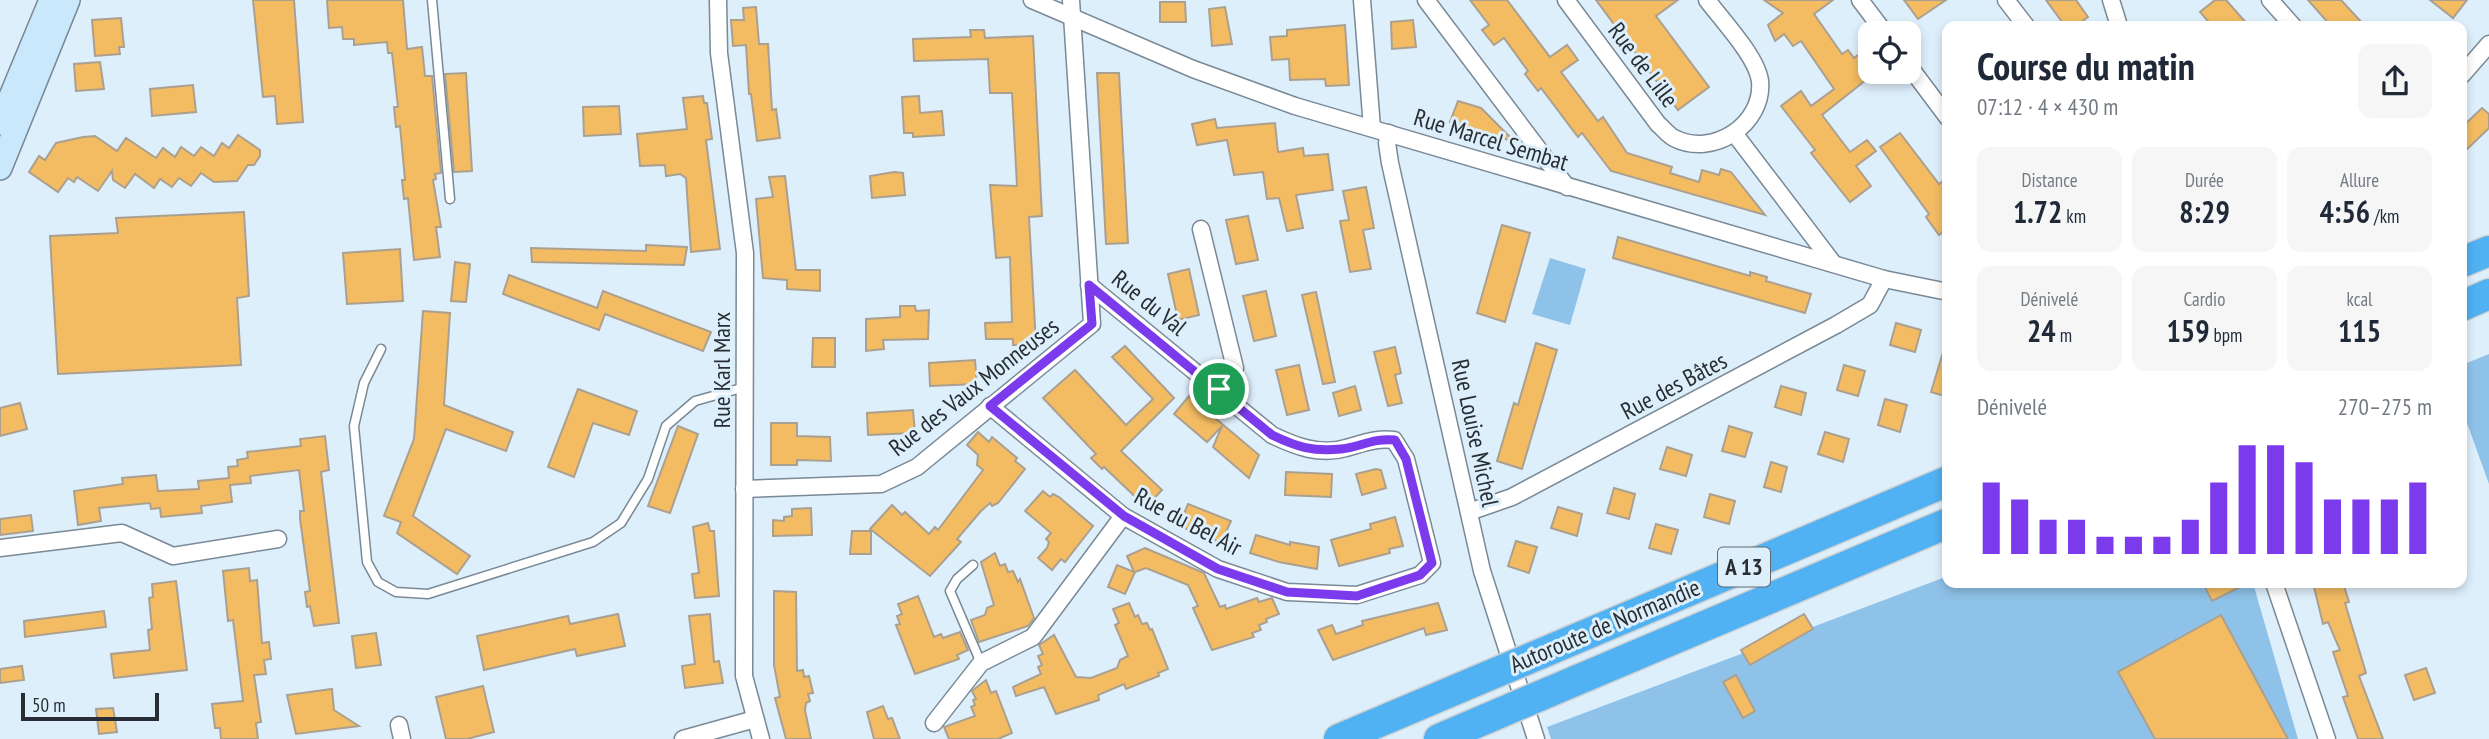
<!DOCTYPE html>
<html lang="fr">
<head>
<meta charset="utf-8">
<style>
  body { margin:0; font-family:"PT Sans Narrow",sans-serif; background:#f6f6f7; color:#1f2937; height:100vh; display:flex; flex-direction:column; font-size:26px; white-space:nowrap }
  * { box-sizing:border-box; margin:0 }
  p { font-size:23px; color:#747a83 }
  .icon { flex:none; width:38px; height:38px; fill:none; stroke:currentColor; stroke-width:2; stroke-linecap:round; stroke-linejoin:round }
  .map { position:relative; flex:1; overflow:hidden }
  .panel { position:absolute; left:1942px; top:21px; width:525px; height:567px; display:flex; flex-direction:column; background:#fff; border-radius:14px; box-shadow:0 4px 10px #0003 }
  .panel>* { flex:none }
  .tools { position:absolute; left:1858px; top:21px; display:grid; gap:14px }
  .tools a { display:grid; place-items:center; width:63px; height:63px; border-radius:14px; background:#fff; box-shadow:0 4px 10px #0003; font-size:35px }
  .scale { position:absolute; left:21px; bottom:18px; width:138px; box-sizing:border-box; padding-left:7px; border:4px solid #282e33; border-top:0; font-size:19px; line-height:24px; white-space:nowrap; color:#282e33; -webkit-text-stroke:5px #deeffc; paint-order:stroke }
  .pin { position:absolute; display:grid; place-items:center; width:60px; height:60px; color:#fff; margin:-30px; border:4px solid #fff; border-radius:50%; box-shadow:0 2px 7px #0007 }
  .round { display:grid; place-items:center; flex:none; width:74px; height:74px; border-radius:14px; background:#f6f6f7 }
  .summary { display:flex; align-items:center; justify-content:space-between; height:119px; padding:0 35px }
  h1 { font-size:38px; font-weight:800; line-height:52px }
  .stats { display:grid; grid-template-columns:repeat(3,1fr); gap:10px; height:119px; padding:7px 35px }
  .stats div { display:grid; align-content:center; border-radius:14px; background:#f6f6f7; text-align:center }
  .stats b { font-size:30px; font-weight:800 }
  .stats small { font-size:19px; font-weight:400 }
  .stats p { font-size:19px }
  .chart { height:196px; padding:14px 35px }
  .chart p { display:flex; justify-content:space-between }
  .chart svg { width:100%; height:126px; margin-top:7px; stroke:#7c3aed; stroke-width:6 }
  .map>svg:first-child { display:block }
  .green { fill:#8fc2e9 }
  .building { fill:#f3bc63; stroke:#aba090; stroke-width:2 }
  .lines { fill:none; stroke-linecap:round; stroke-linejoin:round }
  .lane-casing { stroke:#798995; stroke-width:11 }
  .street-casing { stroke:#798995; stroke-width:19 }
  .secondary-casing { stroke:#798995; stroke-width:26 }
  .highway-casing { stroke:#d0d1d2; stroke-width:33 }
  .lane { stroke:#fff; stroke-width:8 }
  .street { stroke:#fff; stroke-width:16 }
  .secondary { stroke:#cae8fb; stroke-width:23 }
  .highway { stroke:#50b1f3; stroke-width:30 }
  .highway-bridge-casing { stroke:#d0d1d2; stroke-width:33; stroke-linecap:butt }
  .highway-bridge { stroke:#50b1f3; stroke-width:30 }
  .route-casing { stroke:#fff; stroke-width:14 }
  .route { stroke:#7c3aed; stroke-width:9 }
  .labels { text-anchor:middle; stroke-width:6; stroke-linejoin:round; paint-order:stroke }
  .shield { fill:#deeffc; stroke:#5f686f; stroke-width:2 }
  .shield-label { font-size:23px; font-weight:bold; fill:#282e33 }
  .street-label { font-size:24px; fill:#282e33; stroke:#deeffc }
</style>
</head>
<body>
<div class="map">
<svg width="2489" height="739" viewBox="0 0 2489 739">
  <rect width="100%" height="100%" fill="#deeffc"/>
  <g class="green">
    <path d="M 1550,258 L 1586,269 L 1570,325 L 1532,314 Z"/>
    <path d="M 2489,354 L 2489,484 L 2462,409 L 2462,365 Z"/>
    <path d="M 1948,576 L 1948,583 L 2253,583 L 2298,739 L 1551,739 L 1547,727 Z"/>
  </g>
  <g class="building">
    <path d="M 253,0 L 294,0 L 303,122 L 277,124 L 275,96 L 263,97 Z"/>
    <path d="M 327,0 L 403,0 L 407,49 L 422,47 L 425,76 L 432,76 L 441,173 L 435,174 L 436,179 L 433,180 L 441,227 L 436,227 L 440,257 L 414,260 L 408,198 L 404,199 L 402,180 L 405,180 L 400,126 L 396,127 L 394,107 L 398,107 L 392,53 L 388,53 L 387,42 L 354,45 L 354,39 L 343,39 L 342,27 L 329,28 Z"/>
    <path d="M 1470,0 L 1507,0 L 1550,57 L 1567,45 L 1578,60 L 1561,72 L 1598,121 L 1603,117 L 1627,153 L 1672,167 L 1670,173 L 1699,182 L 1702,170 L 1719,175 L 1721,169 L 1731,172 L 1765,215 L 1611,171 L 1582,133 L 1578,137 L 1541,88 L 1538,91 L 1525,74 L 1528,71 L 1504,38 L 1494,45 L 1482,30 L 1489,25 Z"/>
    <path d="M 1596,0 L 1678,0 L 1656,16 L 1709,87 L 1678,110 Z"/>
    <path d="M 1764,0 L 1833,0 L 1814,14 L 1842,54 L 1848,50 L 1854,58 L 1862,52 L 1871,64 L 1871,72 L 1876,72 L 1822,115 L 1850,152 L 1867,140 L 1876,151 L 1856,166 L 1871,186 L 1850,202 L 1811,153 L 1815,150 L 1781,106 L 1801,91 L 1811,106 L 1834,89 L 1801,41 L 1793,46 L 1784,34 L 1775,41 L 1768,25 L 1783,13 Z"/>
    <path d="M 1904,0 L 1946,0 L 1918,19 Z"/>
    <path d="M 2046,0 L 2076,0 L 2088,17 L 2076,26 L 2065,26 Z"/>
    <path d="M 2215,0 L 2226,0 L 2249,26 L 2212,26 L 2200,12 Z"/>
    <path d="M 2308,0 L 2341,0 L 2365,26 L 2331,26 Z"/>
    <path d="M 2430,0 L 2467,0 L 2453,18 Z"/>
    <path d="M 1160,2 L 1185,2 L 1186,22 L 1160,22 Z"/>
    <path d="M 756,7 L 759,44 L 768,44 L 772,110 L 776,109 L 780,138 L 757,141 L 751,94 L 749,94 L 746,45 L 733,46 L 731,20 L 744,20 L 743,8 Z"/>
    <path d="M 1225,7 L 1232,44 L 1212,46 L 1209,9 Z"/>
    <path d="M 121,18 L 124,47 L 119,47 L 120,54 L 95,56 L 92,20 Z"/>
    <path d="M 1413,20 L 1416,47 L 1392,49 L 1391,22 Z"/>
    <path d="M 1345,25 L 1349,85 L 1326,86 L 1325,79 L 1290,80 L 1289,59 L 1272,60 L 1270,37 L 1287,36 L 1287,30 Z"/>
    <path d="M 970,30 L 984,30 L 985,38 L 1033,36 L 1042,216 L 1029,217 L 1036,344 L 1013,345 L 1013,339 L 986,339 L 985,323 L 1012,322 L 1010,257 L 996,258 L 990,185 L 1017,186 L 1012,93 L 990,93 L 988,59 L 914,61 L 913,39 L 971,37 Z"/>
    <path d="M 100,62 L 104,89 L 76,91 L 74,64 Z"/>
    <path d="M 466,73 L 472,171 L 454,172 L 445,74 Z"/>
    <path d="M 1097,73 L 1119,73 L 1128,243 L 1106,244 Z"/>
    <path d="M 193,85 L 196,112 L 152,116 L 150,89 Z"/>
    <path d="M 703,96 L 704,103 L 707,103 L 712,139 L 706,140 L 720,249 L 691,252 L 686,178 L 680,174 L 666,176 L 665,165 L 640,166 L 637,134 L 687,129 L 683,98 Z"/>
    <path d="M 919,96 L 920,113 L 942,111 L 944,135 L 913,137 L 913,133 L 904,133 L 902,97 Z"/>
    <path d="M 1458,101 L 1481,108 L 1515,142 L 1450,122 Z"/>
    <path d="M 619,106 L 621,134 L 584,136 L 583,107 Z"/>
    <path d="M 2482,108 L 2489,114 L 2489,128 L 2462,154 L 2462,127 Z"/>
    <path d="M 1215,119 L 1217,128 L 1275,123 L 1278,152 L 1303,148 L 1304,156 L 1328,154 L 1333,190 L 1296,195 L 1303,228 L 1287,231 L 1279,198 L 1267,199 L 1263,172 L 1234,175 L 1227,140 L 1197,145 L 1192,124 Z"/>
    <path d="M 1900,133 L 1939,184 L 1948,177 L 1948,228 L 1939,235 L 1926,217 L 1929,214 L 1880,147 Z"/>
    <path d="M 238,135 L 260,150 L 260,156 L 254,165 L 248,165 L 237,181 L 214,182 L 201,173 L 191,186 L 179,178 L 172,187 L 160,179 L 154,188 L 135,174 L 125,188 L 113,180 L 112,171 L 98,191 L 77,177 L 74,182 L 68,178 L 58,192 L 29,172 L 39,156 L 45,160 L 56,143 L 83,137 L 95,136 L 117,151 L 126,138 L 156,158 L 163,148 L 175,157 L 181,147 L 194,156 L 201,147 L 214,156 L 222,143 L 229,148 Z"/>
    <path d="M 894,172 L 903,173 L 905,195 L 872,198 L 870,176 Z"/>
    <path d="M 785,176 L 796,270 L 820,270 L 820,291 L 787,289 L 787,280 L 763,278 L 756,199 L 773,197 L 769,177 Z"/>
    <path d="M 1366,187 L 1374,228 L 1363,230 L 1371,269 L 1350,272 L 1340,221 L 1349,220 L 1343,191 Z"/>
    <path d="M 244,212 L 249,296 L 237,298 L 241,365 L 58,374 L 50,236 L 118,233 L 116,218 Z"/>
    <path d="M 1248,216 L 1258,260 L 1236,264 L 1226,220 Z"/>
    <path d="M 1502,225 L 1530,233 L 1505,322 L 1477,313 Z"/>
    <path d="M 1618,237 L 1750,276 L 1750,272 L 1767,277 L 1766,281 L 1811,294 L 1805,313 L 1613,258 Z"/>
    <path d="M 646,245 L 687,247 L 684,265 L 532,262 L 531,248 L 646,251 Z"/>
    <path d="M 400,249 L 403,301 L 347,304 L 343,253 Z"/>
    <path d="M 455,262 L 470,264 L 466,302 L 451,301 Z"/>
    <path d="M 1189,269 L 1199,315 L 1178,320 L 1168,274 Z"/>
    <path d="M 509,275 L 597,308 L 603,291 L 711,332 L 703,351 L 605,314 L 599,330 L 503,294 Z"/>
    <path d="M 1266,291 L 1276,336 L 1254,341 L 1243,296 Z"/>
    <path d="M 1316,292 L 1335,382 L 1323,384 L 1302,295 Z"/>
    <path d="M 900,306 L 915,306 L 916,311 L 929,310 L 928,339 L 883,340 L 884,349 L 866,351 L 866,319 L 900,317 Z"/>
    <path d="M 423,311 L 450,313 L 444,405 L 513,432 L 506,451 L 446,429 L 413,516 L 470,556 L 457,574 L 397,533 L 401,522 L 384,516 L 414,439 Z"/>
    <path d="M 1896,323 L 1921,330 L 1915,352 L 1890,345 Z"/>
    <path d="M 813,338 L 835,338 L 835,367 L 812,367 Z"/>
    <path d="M 1536,343 L 1557,350 L 1522,469 L 1497,461 L 1514,403 L 1518,405 Z"/>
    <path d="M 1125,346 L 1174,398 L 1121,451 L 1162,490 L 1146,507 L 1104,467 L 1102,469 L 1091,458 L 1096,454 L 1043,398 L 1075,370 L 1126,425 L 1153,399 L 1112,357 Z"/>
    <path d="M 1395,347 L 1401,373 L 1395,375 L 1402,403 L 1388,406 L 1374,352 Z"/>
    <path d="M 1944,349 L 1948,349 L 1948,397 L 1931,392 Z"/>
    <path d="M 975,360 L 977,384 L 930,386 L 929,363 Z"/>
    <path d="M 1299,365 L 1309,410 L 1287,415 L 1276,370 Z"/>
    <path d="M 1844,365 L 1865,371 L 1858,396 L 1837,390 Z"/>
    <path d="M 1355,386 L 1361,410 L 1339,416 L 1333,393 Z"/>
    <path d="M 1781,386 L 1806,393 L 1801,415 L 1775,407 Z"/>
    <path d="M 578,389 L 637,411 L 629,435 L 593,423 L 574,477 L 548,467 Z"/>
    <path d="M 1189,396 L 1259,455 L 1249,478 L 1213,447 L 1222,426 L 1207,442 L 1174,414 Z"/>
    <path d="M 1885,399 L 1907,405 L 1900,432 L 1878,425 Z"/>
    <path d="M 20,403 L 27,429 L 0,436 L 0,408 Z"/>
    <path d="M 913,410 L 915,433 L 868,435 L 867,413 Z"/>
    <path d="M 771,423 L 797,423 L 797,436 L 830,437 L 831,461 L 797,460 L 797,465 L 771,465 Z"/>
    <path d="M 678,426 L 698,434 L 670,513 L 648,506 Z"/>
    <path d="M 1729,426 L 1752,433 L 1745,457 L 1722,451 Z"/>
    <path d="M 978,432 L 989,442 L 992,437 L 1017,458 L 1015,461 L 1025,469 L 998,503 L 992,506 L 990,503 L 981,511 L 957,539 L 961,542 L 930,576 L 870,529 L 892,505 L 902,515 L 905,512 L 929,534 L 935,527 L 938,530 L 983,470 L 977,465 L 978,455 L 967,445 Z"/>
    <path d="M 1825,432 L 1849,439 L 1843,462 L 1818,454 Z"/>
    <path d="M 325,436 L 329,470 L 321,472 L 339,623 L 314,626 L 310,606 L 307,607 L 305,592 L 310,591 L 300,519 L 300,511 L 304,511 L 299,470 L 250,476 L 251,483 L 230,485 L 232,502 L 201,506 L 202,513 L 161,517 L 160,508 L 151,509 L 150,503 L 99,508 L 101,521 L 78,525 L 74,491 L 123,484 L 122,478 L 156,475 L 158,491 L 199,489 L 198,481 L 229,478 L 228,467 L 238,466 L 237,460 L 248,458 L 247,452 L 301,446 L 300,439 Z"/>
    <path d="M 1667,447 L 1692,455 L 1686,476 L 1660,469 Z"/>
    <path d="M 1771,462 L 1787,467 L 1781,492 L 1764,487 Z"/>
    <path d="M 1376,469 L 1381,470 L 1386,488 L 1362,495 L 1356,474 Z"/>
    <path d="M 1286,472 L 1332,474 L 1331,497 L 1285,495 Z"/>
    <path d="M 1614,488 L 1635,494 L 1629,519 L 1607,513 Z"/>
    <path d="M 1043,491 L 1050,497 L 1053,494 L 1059,497 L 1093,526 L 1065,562 L 1061,559 L 1052,570 L 1038,558 L 1047,548 L 1049,542 L 1046,539 L 1051,533 L 1025,511 Z"/>
    <path d="M 1710,494 L 1735,501 L 1729,524 L 1704,517 Z"/>
    <path d="M 1188,504 L 1231,521 L 1221,543 L 1179,526 Z"/>
    <path d="M 1558,507 L 1582,514 L 1577,536 L 1551,528 Z"/>
    <path d="M 811,508 L 812,535 L 773,536 L 773,520 L 784,521 L 784,517 L 792,516 L 792,509 Z"/>
    <path d="M 31,515 L 33,531 L 0,535 L 0,519 Z"/>
    <path d="M 1395,517 L 1403,546 L 1389,549 L 1390,553 L 1339,566 L 1331,540 L 1371,529 L 1370,524 Z"/>
    <path d="M 708,523 L 710,531 L 714,531 L 719,596 L 695,598 L 692,574 L 699,573 L 693,527 Z"/>
    <path d="M 1656,524 L 1678,530 L 1671,554 L 1649,548 Z"/>
    <path d="M 852,531 L 871,531 L 871,554 L 850,554 Z"/>
    <path d="M 1256,535 L 1290,545 L 1290,542 L 1319,547 L 1317,569 L 1279,562 L 1250,553 Z"/>
    <path d="M 1516,541 L 1537,547 L 1529,573 L 1508,566 Z"/>
    <path d="M 1145,548 L 1204,573 L 1220,607 L 1225,605 L 1226,609 L 1257,598 L 1259,602 L 1272,598 L 1279,614 L 1266,619 L 1267,622 L 1259,625 L 1261,630 L 1252,633 L 1254,637 L 1212,650 L 1193,608 L 1198,606 L 1188,585 L 1146,568 L 1135,572 L 1125,594 L 1108,587 L 1117,565 L 1134,572 L 1127,556 Z"/>
    <path d="M 995,553 L 1000,566 L 1005,564 L 1008,572 L 1013,571 L 1018,582 L 1020,579 L 1034,618 L 1028,626 L 979,642 L 971,620 L 985,615 L 987,608 L 994,605 L 981,562 Z"/>
    <path d="M 249,568 L 250,581 L 257,580 L 262,643 L 269,642 L 271,659 L 264,660 L 266,674 L 254,675 L 261,722 L 256,723 L 258,739 L 221,739 L 220,728 L 215,728 L 212,704 L 243,701 L 233,620 L 228,621 L 223,571 Z"/>
    <path d="M 176,581 L 187,670 L 114,678 L 111,654 L 150,650 L 148,630 L 152,629 L 149,598 L 153,597 L 152,584 Z"/>
    <path d="M 2203,583 L 2248,583 L 2212,601 Z"/>
    <path d="M 2313,583 L 2343,583 L 2349,602 L 2345,603 L 2366,673 L 2359,676 L 2383,739 L 2358,739 L 2343,697 L 2348,696 L 2333,652 L 2340,650 L 2328,622 L 2323,624 Z"/>
    <path d="M 774,591 L 796,592 L 797,671 L 803,670 L 804,677 L 809,676 L 813,693 L 808,694 L 810,701 L 806,703 L 805,710 L 811,739 L 786,739 L 775,698 L 780,697 L 774,665 Z"/>
    <path d="M 918,596 L 934,637 L 941,634 L 943,638 L 960,632 L 968,650 L 957,655 L 959,659 L 915,674 L 896,625 L 900,624 L 897,616 L 902,614 L 898,604 Z"/>
    <path d="M 1129,603 L 1135,617 L 1138,615 L 1142,624 L 1147,623 L 1150,630 L 1152,629 L 1168,669 L 1158,673 L 1159,676 L 1126,689 L 1124,684 L 1098,695 L 1099,700 L 1056,714 L 1044,687 L 1016,696 L 1013,687 L 1041,674 L 1038,667 L 1042,665 L 1038,656 L 1043,654 L 1039,645 L 1054,635 L 1076,677 L 1091,678 L 1117,668 L 1120,660 L 1128,656 L 1115,625 L 1119,623 L 1113,609 Z"/>
    <path d="M 1438,603 L 1447,630 L 1426,635 L 1424,628 L 1333,660 L 1318,630 L 1332,625 L 1336,634 L 1363,625 L 1362,621 Z"/>
    <path d="M 104,611 L 106,627 L 25,637 L 24,621 Z"/>
    <path d="M 618,614 L 625,646 L 577,656 L 575,649 L 484,670 L 477,636 L 568,616 L 570,624 Z"/>
    <path d="M 710,614 L 714,662 L 719,661 L 723,683 L 685,688 L 682,666 L 695,664 L 689,616 Z"/>
    <path d="M 1804,614 L 1813,629 L 1750,665 L 1741,650 Z"/>
    <path d="M 2221,615 L 2288,739 L 2155,739 L 2118,672 Z"/>
    <path d="M 376,633 L 381,665 L 356,668 L 352,636 Z"/>
    <path d="M 22,666 L 24,680 L 0,683 L 0,669 Z"/>
    <path d="M 2426,668 L 2435,693 L 2414,700 L 2405,675 Z"/>
    <path d="M 1736,675 L 1755,711 L 1743,718 L 1723,682 Z"/>
    <path d="M 986,680 L 991,693 L 996,691 L 1012,733 L 998,739 L 949,739 L 944,727 L 975,716 L 971,707 L 975,705 L 973,700 L 976,699 L 972,691 Z"/>
    <path d="M 483,686 L 494,732 L 467,739 L 446,739 L 436,697 Z"/>
    <path d="M 332,689 L 334,710 L 359,726 L 296,734 L 287,695 Z"/>
    <path d="M 883,706 L 888,719 L 892,718 L 900,739 L 874,739 L 867,712 Z"/>
    <path d="M 113,708 L 117,732 L 99,734 L 96,709 Z"/>
  </g>
  <g class="lines">
    <defs>
      <g id="lane">
        <path d="M 432,0 L 450,199"/>
        <path d="M 381,349 L 364,383 L 354,426 L 367,562 L 378,582 L 396,592 L 428,594 L 593,542 L 621,523 L 648,479 L 666,426 L 695,401 L 745,387"/>
        <path d="M 973,565 L 957,579 L 950,591 L 981,663"/>
      </g>
      <g id="street">
        <path d="M 718,0 L 719,53 L 745,253 L 744,676 L 761,739"/>
        <path d="M 1032,0 L 1193,69 L 1295,106 L 1884,279 L 1948,292"/>
        <path d="M 1362,0 L 1372,128"/>
        <path d="M 1426,0 L 1567,187"/>
        <path d="M 1566,0 L 1658,124 C 1663,128 1668,135 1674,138 C 1712,158 1764,125 1760,81 C 1757,57 1722,20 1707,0"/>
        <path d="M 1860,0 L 1885,33"/>
        <path d="M 2006,0 L 2026,26"/>
        <path d="M 2111,0 L 2119,26"/>
        <path d="M 2270,0 L 2293,26"/>
        <path d="M 1909,66 L 1948,118"/>
        <path d="M 2462,75 L 2489,44"/>
        <path d="M 1389,133 L 1387,143 L 1390,163 L 1482,571 L 1536,739"/>
        <path d="M 1734,133 L 1833,263"/>
        <path d="M 1201,229 L 1235,368 L 1219,389"/>
        <path d="M 990,406 L 1123,516 L 1218,569 L 1287,592 L 1357,595 L 1420,575 L 1432,563 L 1406,459 L 1394,440 C 1375,438 1364,443 1346,448 C 1320,456 1295,446 1272,435 L 1089,285"/>
        <path d="M 744,489 L 881,484 L 917,467 L 1092,324 L 1071,0"/>
        <path d="M 1469,512 L 1512,497 L 1836,325 L 1870,305 L 1884,279"/>
        <path d="M 0,548 L 122,533 L 173,556 L 278,539"/>
        <path d="M 2274,583 L 2327,739"/>
        <path d="M 934,723 L 981,663 L 1033,637 L 1123,516"/>
        <path d="M 399,725 L 402,739"/>
        <path d="M 683,739 L 755,719"/>
      </g>
      <g id="secondary">
        <path d="M 0,123 L 51,0"/>
        <path d="M 0,168 L 68,0"/>
      </g>
      <g id="highway">
        <path d="M 2462,262 L 2489,251"/>
        <path d="M 2462,306 L 2489,294"/>
        <path d="M 1540,654 L 1948,481"/>
        <path d="M 1549,692 L 1948,523"/>
        <path d="M 1339,739 L 1476,681"/>
        <path d="M 1439,739 L 1488,718"/>
      </g>
    </defs>
    <use href="#lane" class="lane-casing"/>
    <use href="#street" class="street-casing"/>
    <use href="#secondary" class="secondary-casing"/>
    <use href="#highway" class="highway-casing"/>
    <use href="#lane" class="lane"/>
    <use href="#street" class="street"/>
    <use href="#secondary" class="secondary"/>
    <use href="#highway" class="highway"/>
    <defs>
      <g id="highway-bridge">
        <path d="M 1476,681 L 1540,654"/>
        <path d="M 1488,718 L 1549,692"/>
      </g>
    </defs>
    <use href="#highway-bridge" class="highway-bridge-casing"/>
    <use href="#highway-bridge" class="highway-bridge"/>
  </g>
  <g class="lines">
    <defs>
      <path id="route" d="M 1089,285 L 1272,435 C 1297,447 1313,452 1341,449 C 1362,447 1371,438 1395,440 L 1406,459 L 1432,563 L 1420,575 L 1357,596 L 1287,592 L 1218,569 L 1124,516 L 990,406 L 1092,324 Z"/>
    </defs>
    <use href="#route" class="route-casing"/>
    <use href="#route" class="route"/>
  </g>
  <g class="labels">
    <rect class="shield" x="1718" y="547.5" width="52" height="39" rx="5"/>
    <g class="shield-label">
      <text x="1744" y="575">A 13</text>
    </g>
    <g class="street-label">
      <text transform="translate(1643 65) rotate(53)" y="8">Rue de Lille</text>
      <text transform="translate(1491 140) rotate(17)" y="8">Rue Marcel Sembat</text>
      <text transform="translate(1149 303) rotate(39)" y="8">Rue du Val</text>
      <text transform="translate(722 370) rotate(-90)" y="8">Rue Karl Marx</text>
      <text transform="translate(1674 386) rotate(-28)" y="8">Rue des Bâtes</text>
      <text transform="translate(974 387) rotate(-38)" y="8">Rue des Vaux Monneuses</text>
      <text transform="translate(1475 433) rotate(78)" y="8">Rue Louise Michel</text>
      <text transform="translate(1188 522) rotate(28)" y="8">Rue du Bel Air</text>
      <text transform="translate(1605 626) rotate(-23)" y="8">Autoroute de Normandie</text>
    </g>
  </g>
</svg>
<div class="tools">
<a><svg class="icon" aria-label="locate" viewBox="0 0 24 24"><circle cx="12" cy="12" r="6"/><path d="M12 2v4M12 18v4M2 12h4M18 12h4"/></svg></a>
</div>
<div class="scale">50 m</div>
<div class="pin" style="left:1219px;top:389px;background:#1e9e55"><svg class="icon" aria-label="arrive" viewBox="0 0 24 24"><path d="M6 21V4h12l-3 4 3 4H6"/></svg></div>
<section class="panel">
<div class="summary"><div><h1>Course du matin</h1><p>07:12 · 4 × 430 m</p></div><a class="round"><svg class="icon" aria-label="share" viewBox="0 0 24 24"><path d="M12 15V3M7 8l5-5 5 5M5 13v7h14v-7"/></svg></a></div>
<div class="stats">
<div><p>Distance</p><b>1.72<small> km</small></b></div>
<div><p>Durée</p><b>8:29</b></div>
<div><p>Allure</p><b>4:56<small> /km</small></b></div>
</div>
<div class="stats">
<div><p>Dénivelé</p><b>24<small> m</small></b></div>
<div><p>Cardio</p><b>159<small> bpm</small></b></div>
<div><p>kcal</p><b>115</b></div>
</div>
<div class="chart"><p><span>Dénivelé</span>270–275 m</p>
<svg viewBox="0 0 160 44" preserveAspectRatio="none"><path d="M5 44V19M15 44V25M25 44V32M35 44V32M45 44V38M55 44V38M65 44V38M75 44V32M85 44V19M95 44V6M105 44V6M115 44V12M125 44V25M135 44V25M145 44V25M155 44V19"/></svg>
</div>
</section>
</div>
</body>
</html>
